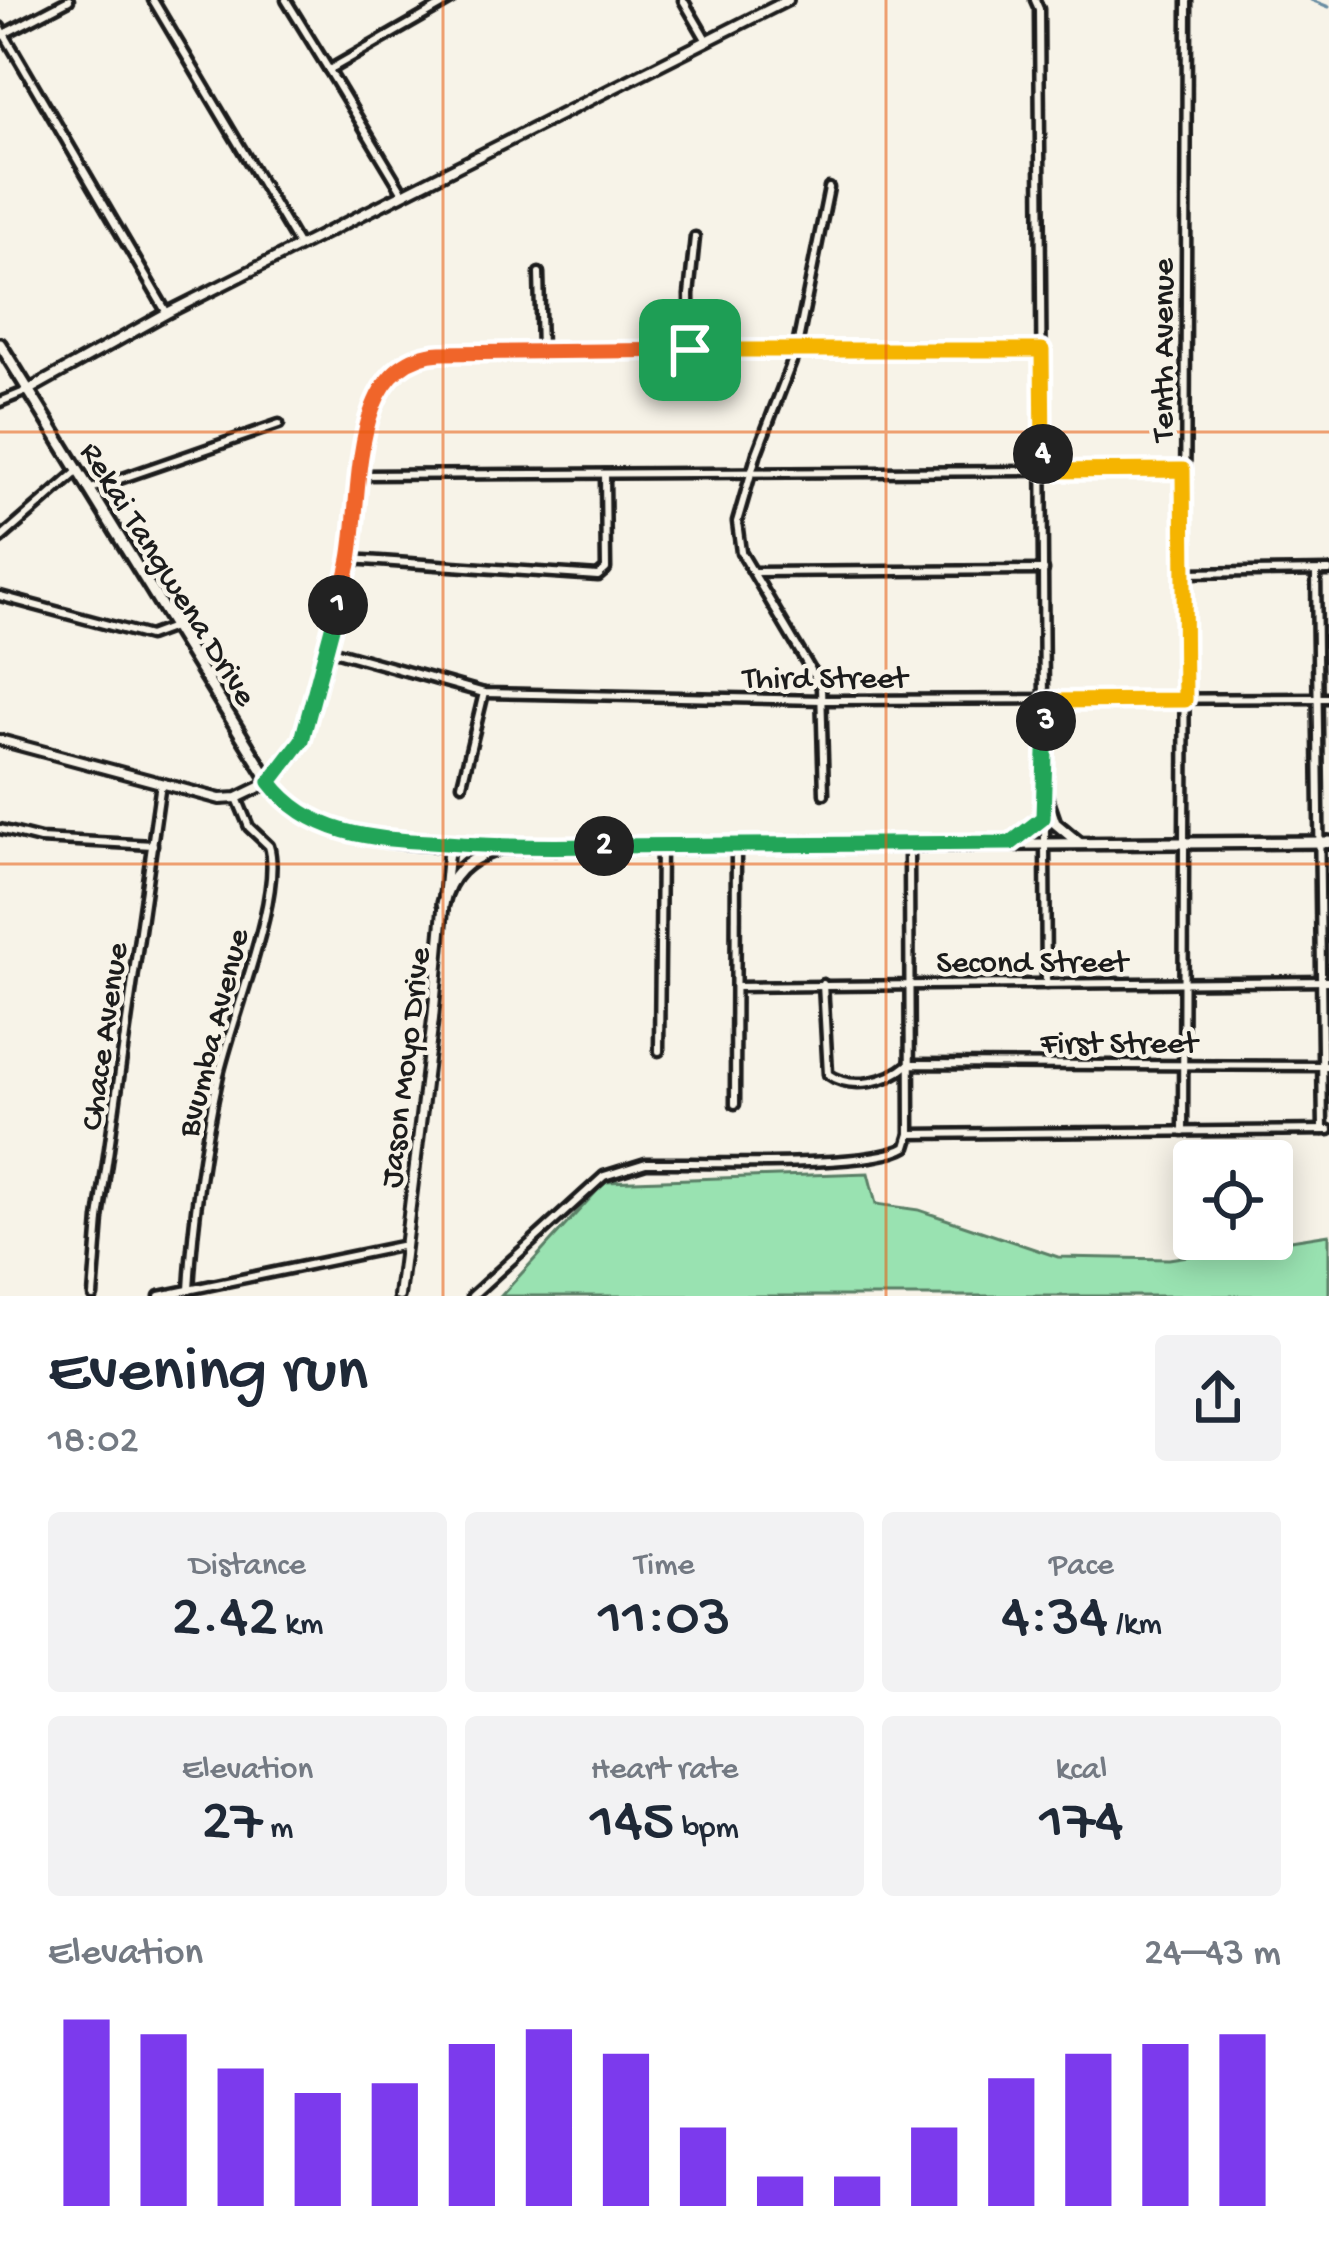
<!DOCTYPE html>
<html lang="en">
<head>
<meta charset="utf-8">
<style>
  body { margin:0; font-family:"Gochi Hand",sans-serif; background:#f2f2f3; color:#1f2937; height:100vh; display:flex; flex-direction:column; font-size:45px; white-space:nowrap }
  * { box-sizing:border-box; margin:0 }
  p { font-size:39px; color:#747a83 }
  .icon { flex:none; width:66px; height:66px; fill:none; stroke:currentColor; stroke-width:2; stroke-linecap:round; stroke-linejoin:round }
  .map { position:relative; height:1296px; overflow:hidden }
  .sheet { display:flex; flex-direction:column; background:#fff; flex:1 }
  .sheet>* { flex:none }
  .fabs { position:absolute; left:1173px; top:1140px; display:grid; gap:24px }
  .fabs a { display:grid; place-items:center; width:120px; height:120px; border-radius:12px; background:#fff; box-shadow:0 6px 30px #0003; font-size:60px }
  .pin { position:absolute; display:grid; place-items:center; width:102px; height:102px; color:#fff; margin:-51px; border-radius:24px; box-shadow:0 6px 18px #0006 }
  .km { position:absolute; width:60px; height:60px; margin:-30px; border-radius:50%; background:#222; color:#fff; font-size:33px; line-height:60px; text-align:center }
  .round { display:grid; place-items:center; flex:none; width:126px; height:126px; border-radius:12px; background:#f2f2f3 }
  .overview { display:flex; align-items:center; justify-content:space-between; height:204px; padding:0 48px }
  h1 { font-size:66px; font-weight:600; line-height:90px }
  .stats { display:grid; grid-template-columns:repeat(3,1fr); gap:18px; height:204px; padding:12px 48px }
  .stats div { display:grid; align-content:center; border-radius:12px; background:#f2f2f3; text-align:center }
  .stats b { font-size:60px; font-weight:600 }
  .stats small { font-size:33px; font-weight:400 }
  .stats p { font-size:33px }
  .chart { height:336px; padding:24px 48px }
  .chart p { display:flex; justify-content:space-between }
  .chart svg { width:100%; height:216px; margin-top:12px; stroke:#7c3aed; stroke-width:6 }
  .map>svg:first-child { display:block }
  .green { fill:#99e2b1; stroke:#5a7f66; stroke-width:3 }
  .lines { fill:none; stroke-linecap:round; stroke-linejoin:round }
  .stream { stroke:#688ca2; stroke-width:3 }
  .minor-casing { stroke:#1c1c1c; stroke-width:15 }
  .tertiary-casing { stroke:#1c1c1c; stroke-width:16 }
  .secondary-casing { stroke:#1c1c1c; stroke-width:18 }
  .minor { stroke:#f7f3e8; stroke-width:6 }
  .tertiary { stroke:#f7f3e8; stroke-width:8 }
  .secondary { stroke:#f7f3e8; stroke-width:9 }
  .split-1-casing { stroke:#fff; stroke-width:24 }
  .split-2-casing { stroke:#fff; stroke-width:24 }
  .split-3-casing { stroke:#fff; stroke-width:24 }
  .split-4-casing { stroke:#fff; stroke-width:24 }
  .split-5-casing { stroke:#fff; stroke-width:24 }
  .split-1 { stroke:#f0652b; stroke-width:15 }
  .split-2 { stroke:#22a559; stroke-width:15 }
  .split-3 { stroke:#22a559; stroke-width:15 }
  .split-4 { stroke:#f5b400; stroke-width:15 }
  .split-5 { stroke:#f5b400; stroke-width:15 }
  .grid { fill:none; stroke:#e8590c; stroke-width:3; stroke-opacity:0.55 }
  .labels { text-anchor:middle; stroke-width:9; stroke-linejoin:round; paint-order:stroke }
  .street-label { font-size:33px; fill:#1c1c1c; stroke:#f7f3e8 }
</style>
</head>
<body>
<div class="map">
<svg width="1329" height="1296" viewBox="0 0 1329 1296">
  <rect width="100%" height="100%" fill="#f7f3e8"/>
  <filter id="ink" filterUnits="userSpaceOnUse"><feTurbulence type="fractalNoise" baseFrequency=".00833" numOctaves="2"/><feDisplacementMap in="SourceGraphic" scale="24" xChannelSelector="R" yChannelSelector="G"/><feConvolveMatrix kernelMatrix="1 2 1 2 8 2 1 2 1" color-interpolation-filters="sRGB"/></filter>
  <g filter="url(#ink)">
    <path class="green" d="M 868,1173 L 876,1204 L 919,1210 L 1058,1257 L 1169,1259 L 1329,1234 L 1329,1296 L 501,1296 L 605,1182 Z"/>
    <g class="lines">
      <path class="stream" d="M 1311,0 L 1329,7"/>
      <defs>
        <g id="minor">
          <path d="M 153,0 L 299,246"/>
          <path d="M 286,0 L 329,70"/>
          <path d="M 683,0 L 707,41"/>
          <path d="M 1035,0 L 1039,9 L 1046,984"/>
          <path d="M 0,27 L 167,313"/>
          <path d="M 0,36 L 69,0"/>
          <path d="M 403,193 L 329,70 L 451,0"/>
          <path d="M 539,273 L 541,350"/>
          <path d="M 690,350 L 689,295 L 695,237"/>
          <path d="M 0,402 L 27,391"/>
          <path d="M 359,475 L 1183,470"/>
          <path d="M 91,489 L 279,424"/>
          <path d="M 0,539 L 77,472"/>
          <path d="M 350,559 L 598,576 L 606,569 L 605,474"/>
          <path d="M 754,572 L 1044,570"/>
          <path d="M 1316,572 L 1323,1130"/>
          <path d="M 1186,573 L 1329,571"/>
          <path d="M 0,596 L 149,636 L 176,626"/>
          <path d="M 327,649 L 484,693 L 823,700 L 1329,698"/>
          <path d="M 270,782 C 278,773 287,764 294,754 C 313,727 342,598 349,560 C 363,490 347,390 423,354 L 1042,350"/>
          <path d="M 462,784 L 484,693"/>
          <path d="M 824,794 L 821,687 L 741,552 L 737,522 L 757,453 L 796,351 L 829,188"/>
          <path d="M 0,829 L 40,839 L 153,845"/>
          <path d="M 823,984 L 828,1074 C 852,1091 888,1082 909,1064 L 1329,1066"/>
          <path d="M 736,987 L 1329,981"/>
          <path d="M 659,1051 L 661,845"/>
          <path d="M 735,1104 L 736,848"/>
          <path d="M 1183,1132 L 1187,0"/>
          <path d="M 910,1134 L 1329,1130"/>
          <path d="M 189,1290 C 193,1218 203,1149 218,1079 C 229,1025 284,894 269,846 L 249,827 L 237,798"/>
          <path d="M 93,1296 L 99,1219 L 161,783"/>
          <path d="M 159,1296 L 405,1245"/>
          <path d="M 472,1296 L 604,1176 L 646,1163 C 696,1162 872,1169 906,1147 L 910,1134 L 909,846"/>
        </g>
        <g id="tertiary">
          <path d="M 27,391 L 167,313 L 788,0"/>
          <path d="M 0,740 L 220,799 L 237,798 L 270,782"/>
          <path d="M 399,1296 L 433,1019 L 449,844"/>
        </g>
        <g id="secondary">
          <path d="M 0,344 L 270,782 C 323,852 421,841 499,848 L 1329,842"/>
          <path d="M 1044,791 L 1055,823 L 1079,843"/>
          <path d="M 1011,843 L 1043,817"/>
          <path d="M 443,904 C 449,875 467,860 494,850"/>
        </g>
      </defs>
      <use href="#minor" class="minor-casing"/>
      <use href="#tertiary" class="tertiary-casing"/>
      <use href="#secondary" class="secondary-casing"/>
      <use href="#minor" class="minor"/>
      <use href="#tertiary" class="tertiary"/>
      <use href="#secondary" class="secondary"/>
    </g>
  </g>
  <g class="lines" filter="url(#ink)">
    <defs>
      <path id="split-1" d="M 338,605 C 342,590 347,575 350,559 C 362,494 348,358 441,353 L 690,350"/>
      <path id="split-2" d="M 338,605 L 302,740 L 270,782 C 313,839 381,839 446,843 C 499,847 551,847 604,846"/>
      <path id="split-3" d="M 604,846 L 1011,843 L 1043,818 L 1046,721"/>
      <path id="split-4" d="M 1043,454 L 1043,471 L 1183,470 L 1185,700 L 1046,701 L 1046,721"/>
      <path id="split-5" d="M 690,350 L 1042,350 L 1043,454"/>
    </defs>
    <use href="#split-1" class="split-1-casing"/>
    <use href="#split-2" class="split-2-casing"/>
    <use href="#split-3" class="split-3-casing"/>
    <use href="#split-4" class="split-4-casing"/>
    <use href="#split-5" class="split-5-casing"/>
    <use href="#split-1" class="split-1"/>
    <use href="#split-2" class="split-2"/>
    <use href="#split-3" class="split-3"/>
    <use href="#split-4" class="split-4"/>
    <use href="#split-5" class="split-5"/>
  </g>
  <path class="grid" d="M 443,0 L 443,1296M 886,0 L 886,1296M 0,432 L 1329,432M 0,864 L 1329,864"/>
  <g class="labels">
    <g class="street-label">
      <text transform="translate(1160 350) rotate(-90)" y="12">Tenth Avenue</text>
      <text transform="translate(171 572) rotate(58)" y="12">Rekai Tangwena Drive</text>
      <text x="825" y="687">Third Street</text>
      <text x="1032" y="971">Second Street</text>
      <text transform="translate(210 1032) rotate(-76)" y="12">Bvumba Avenue</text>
      <text transform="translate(101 1036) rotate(-82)" y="12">Chace Avenue</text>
      <text x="1119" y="1052">First Street</text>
      <text transform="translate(402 1067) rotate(-83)" y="12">Jason Moyo Drive</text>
    </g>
  </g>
</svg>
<div class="fabs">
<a><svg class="icon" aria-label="locate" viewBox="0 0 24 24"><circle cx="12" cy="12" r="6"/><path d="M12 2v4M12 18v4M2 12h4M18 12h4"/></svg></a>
</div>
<div class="pin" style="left:690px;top:350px;background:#1e9e55"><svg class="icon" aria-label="arrive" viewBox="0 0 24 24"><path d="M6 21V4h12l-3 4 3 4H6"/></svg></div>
<b class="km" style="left:338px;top:605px">1</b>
<b class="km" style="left:604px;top:846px">2</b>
<b class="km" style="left:1046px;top:721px">3</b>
<b class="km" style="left:1043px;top:454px">4</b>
</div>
<section class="sheet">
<div class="overview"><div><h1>Evening run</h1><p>18:02</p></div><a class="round"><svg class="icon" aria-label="share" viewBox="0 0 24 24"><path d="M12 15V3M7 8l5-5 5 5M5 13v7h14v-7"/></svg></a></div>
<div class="stats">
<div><p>Distance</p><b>2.42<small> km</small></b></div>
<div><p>Time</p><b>11:03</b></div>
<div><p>Pace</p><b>4:34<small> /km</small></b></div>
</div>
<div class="stats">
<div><p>Elevation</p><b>27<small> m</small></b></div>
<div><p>Heart rate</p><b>145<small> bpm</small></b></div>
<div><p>kcal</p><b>174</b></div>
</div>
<div class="chart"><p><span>Elevation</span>24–43 m</p>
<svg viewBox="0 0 160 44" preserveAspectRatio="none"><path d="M5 44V6M15 44V9M25 44V16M35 44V21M45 44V19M55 44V11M65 44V8M75 44V13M85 44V28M95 44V38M105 44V38M115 44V28M125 44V18M135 44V13M145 44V11M155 44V9"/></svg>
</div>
</section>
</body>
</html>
